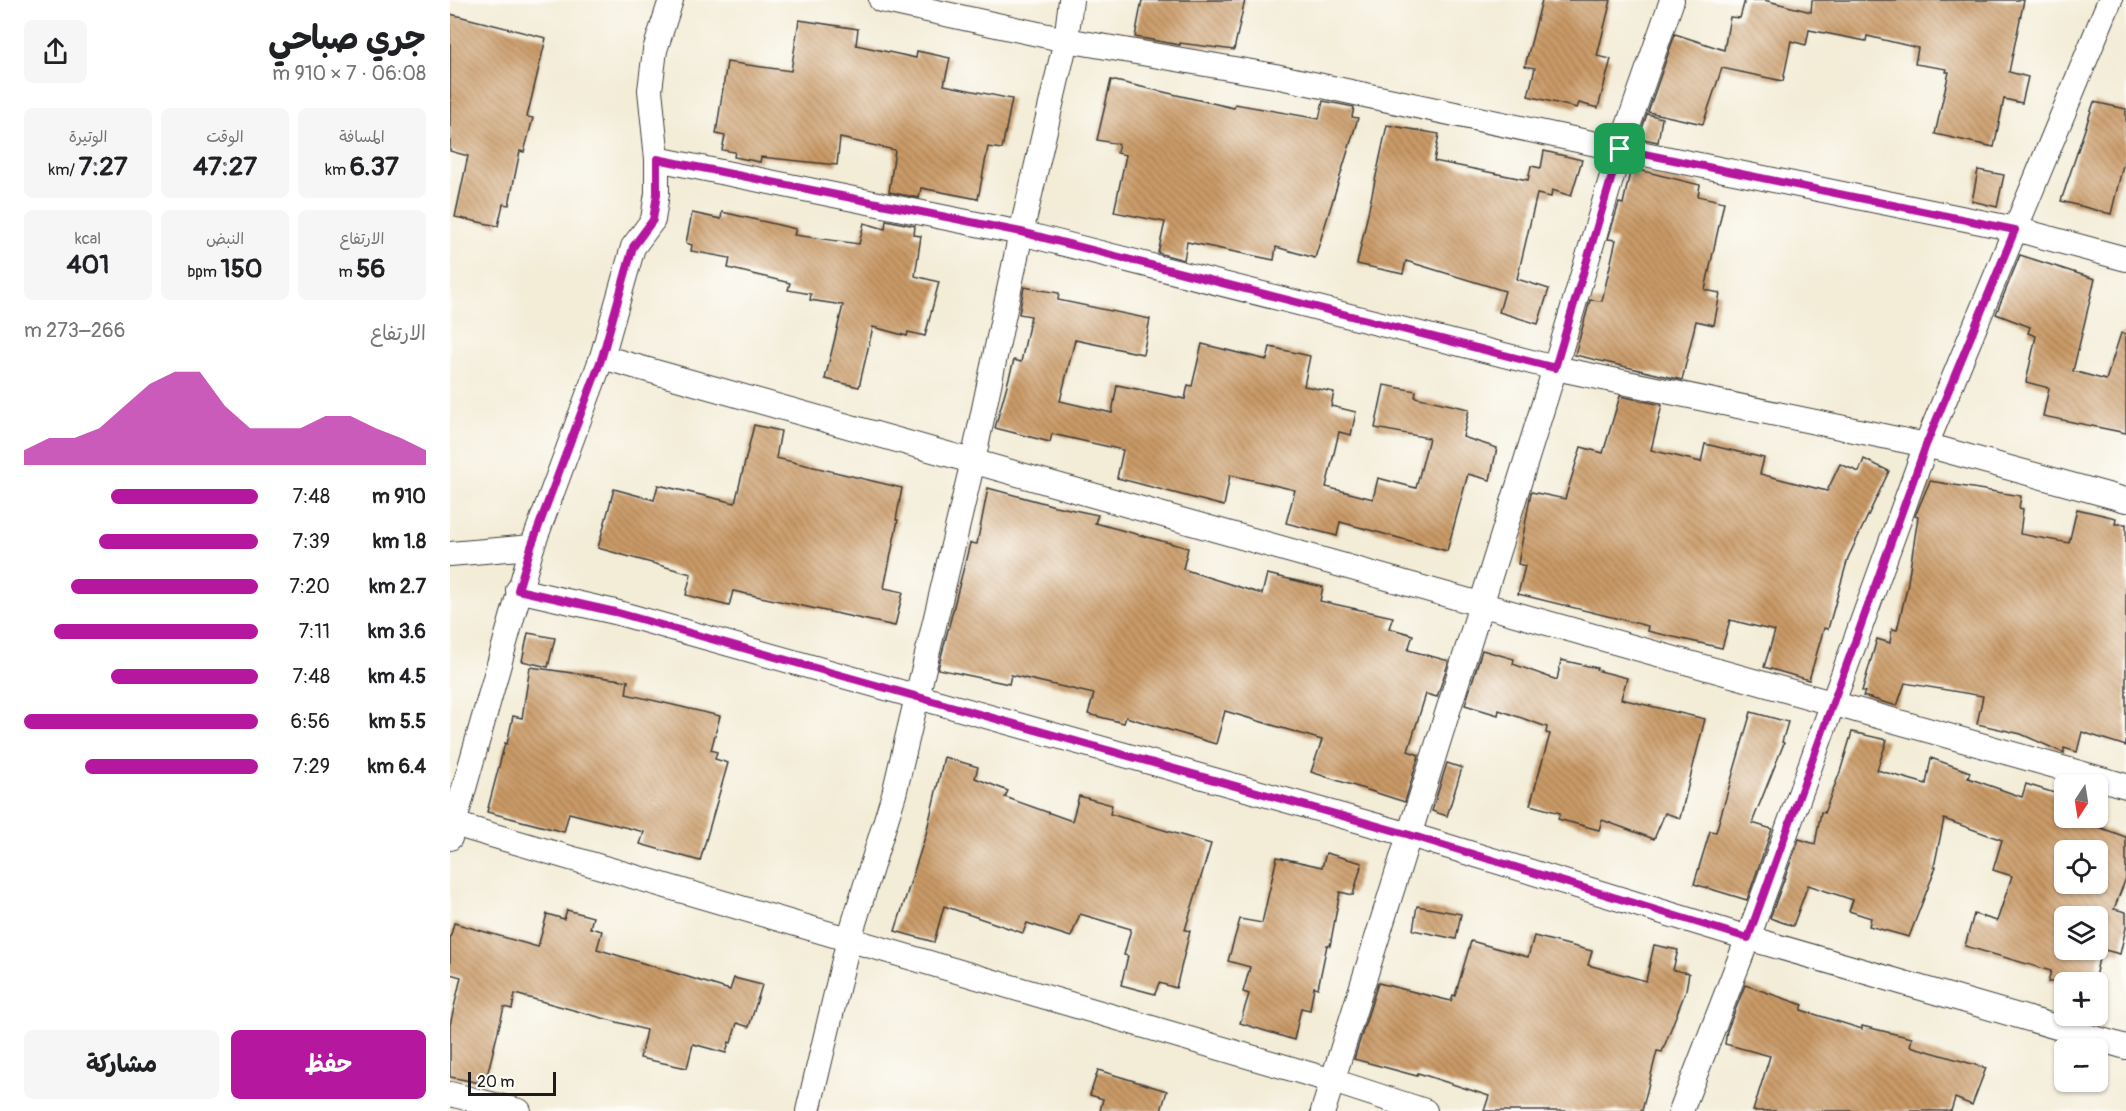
<!DOCTYPE html>
<html lang="ar">
<head>
<meta charset="utf-8">
<style>
  body { margin:0; font-family:Pangolin,"Playpen Sans Arabic",sans-serif; background:#f6f6f6; color:#202124; direction:rtl; height:100vh; display:flex; flex-direction:column; font-size:22px; white-space:nowrap }
  * { box-sizing:border-box; margin:0 }
  p { font-size:20px; color:#757577 }
  .icon { flex:none; width:33px; height:33px; fill:none; stroke:currentColor; stroke-width:2; stroke-linecap:round; stroke-linejoin:round }
  .map { position:relative; flex:1; overflow:hidden; direction:ltr }
  .side { display:flex; flex-direction:column; background:#fff; width:450px }
  .side>* { flex:none }
  .needle { width:39px; rotate:192deg }
  .buttons { position:absolute; left:1604px; top:774px; display:grid; gap:12px }
  .buttons a { display:grid; place-items:center; width:54px; height:54px; border-radius:9px; background:#fff; box-shadow:0 2px 4px #0004; font-size:30px }
  .scale { position:absolute; left:18px; bottom:15px; width:88px; box-sizing:border-box; padding-left:6px; border:3px solid #1c1c1c; border-top:0; font-size:16px; line-height:21px; white-space:nowrap; color:#1c1c1c; -webkit-text-stroke:4px #fdfcf7; paint-order:stroke }
  .pin { position:absolute; display:grid; place-items:center; width:51px; height:51px; color:#fff; margin:-26px; border-radius:12px; box-shadow:0 3px 9px #0006 }
  .round { display:grid; place-items:center; flex:none; width:63px; height:63px; border-radius:9px; background:#f6f6f6 }
  .overview { display:flex; align-items:center; justify-content:space-between; height:102px; padding:0 24px }
  h1 { font-size:33px; font-weight:700; line-height:45px }
  .figures { display:grid; grid-template-columns:repeat(3,1fr); gap:9px; height:102px; padding:6px 24px }
  .figures div { display:grid; align-content:center; border-radius:9px; background:#f6f6f6; text-align:center }
  .figures b { font-size:26px; font-weight:700 }
  .figures small { font-size:16px; font-weight:400 }
  .figures p { font-size:16px }
  .chart { height:168px; padding:12px 24px }
  .chart p { display:flex; justify-content:space-between }
  .chart svg { width:100%; height:108px; margin-top:6px; fill:#b5179e; opacity:.7 }
  .action { display:flex; gap:12px; margin-top:auto; padding:12px 24px }
  .action a { flex:1; height:69px; border-radius:9px; background:#b5179e; color:#fff; font-size:24px; font-weight:700; line-height:69px; text-align:center }
  .action a+a { background:#f6f6f6; color:#202124 }
  ul { padding:0 24px; list-style:none; font-size:20px }
  li { display:grid; grid-template-columns:96px 72px 1fr; align-items:center; height:45px }
  li i { height:15px; border-radius:8px; background:#b5179e }
  main { display:flex; flex:1; min-height:0 }
  .map>svg:first-child { display:block }
  .building { fill:url(#building-back-hatch); fill-rule:evenodd }
  .lines { fill:none; stroke-linecap:round; stroke-linejoin:round }
  .minor-casing { stroke:#3c3b38; stroke-width:26 }
  .minor { stroke:#fff; stroke-width:24 }
  .route-casing { stroke:#fff; stroke-width:12 }
  .route { stroke:#b5179e; stroke-width:8 }
</style>
</head>
<body>
<main>
<div class="map">
<svg width="1676" height="1111" viewBox="0 0 1676 1111">
  <defs>
    <pattern id="building-back-hatch" width="6" height="6" patternUnits="userSpaceOnUse" patternTransform="scale(1.5)"><rect width="6" height="6" fill="#ca9a66"/><path d="M-1 5l2 2M0 0l6 6M5-1l2 2" fill="none" stroke="#a37d53"/></pattern>
  </defs>
  <rect width="100%" height="100%" fill="#fdfcf7"/>
  <filter id="ink" filterUnits="userSpaceOnUse"><feTurbulence type="fractalNoise" baseFrequency=".0167" numOctaves="2"/><feDisplacementMap in="SourceGraphic" scale="12" xChannelSelector="R" yChannelSelector="G"/><feConvolveMatrix kernelMatrix="1 2 1 2 8 2 1 2 1" color-interpolation-filters="sRGB"/></filter>
  <filter id="wash" filterUnits="userSpaceOnUse"><feTurbulence type="fractalNoise" baseFrequency=".008" numOctaves="4" result="noise"/><feDisplacementMap in="SourceGraphic" scale="24" xChannelSelector="R" yChannelSelector="G"/><feGaussianBlur stdDeviation="1.35" result="paint"/><feColorMatrix in="noise" values="0 0 0 0 0 0 0 0 0 0 0 0 0 0 0 0 0 1.4 0 .05"/><feComposite in="paint" operator="in"/></filter>
  <g filter="url(#wash)">
    <rect width="100%" height="100%" fill="#f3ecd7"/>
    <g id="blocks">
      <g class="building">
        <path d="M 692,0 L 795,0 L 784,50 L 730,43 L 730,45 L 685,37 Z"/>
        <path d="M 1092,0 L 1161,0 L 1147,56 L 1161,59 L 1148,108 L 1129,103 L 1127,108 L 1078,96 L 1085,68 L 1075,66 Z"/>
        <path d="M 1295,0 L 1314,0 L 1361,12 L 1362,0 L 1574,0 L 1559,72 L 1578,77 L 1572,103 L 1554,99 L 1544,147 L 1485,134 L 1499,72 L 1496,72 L 1497,69 L 1465,64 L 1468,48 L 1417,36 L 1416,41 L 1359,30 L 1356,45 L 1341,41 L 1333,81 L 1272,68 L 1253,124 L 1198,112 L 1225,34 L 1274,50 L 1280,17 L 1290,18 Z"/>
        <path d="M 0,14 L 96,38 L 77,117 L 83,118 L 74,152 L 70,151 L 59,205 L 53,204 L 48,226 L 5,217 L 18,156 L 0,151 Z"/>
        <path d="M 349,20 L 408,29 L 406,45 L 466,58 L 467,51 L 500,58 L 494,85 L 562,99 L 552,149 L 538,147 L 528,199 L 471,188 L 469,198 L 439,192 L 445,150 L 390,138 L 387,165 L 311,157 L 310,162 L 284,157 L 285,152 L 272,150 L 275,136 L 266,134 L 277,62 L 341,71 Z"/>
        <path d="M 661,80 L 784,108 L 785,104 L 869,119 L 873,101 L 904,107 L 902,117 L 908,118 L 865,258 L 826,247 L 824,260 L 737,242 L 734,260 L 708,253 L 715,222 L 664,212 L 676,155 L 667,153 L 669,144 L 647,140 Z"/>
        <path d="M 1644,102 L 1676,109 L 1676,153 L 1661,214 L 1611,201 Z"/>
        <path d="M 1197,114 L 1212,118 L 1208,142 L 1189,138 Z"/>
        <path d="M 937,125 L 989,134 L 984,161 L 1078,180 L 1081,166 L 1091,168 L 1094,151 L 1132,160 L 1121,196 L 1102,190 L 1101,197 L 1087,194 L 1067,279 L 1099,289 L 1088,324 L 1049,312 L 1055,291 L 956,261 L 953,274 L 907,264 Z"/>
        <path d="M 1181,168 L 1250,185 L 1248,196 L 1274,202 L 1255,290 L 1270,293 L 1264,325 L 1246,321 L 1232,380 L 1125,355 L 1140,300 L 1152,301 L 1166,240 L 1158,239 L 1169,203 L 1173,204 Z"/>
        <path d="M 1528,170 L 1554,175 L 1547,207 L 1522,201 Z"/>
        <path d="M 272,212 L 346,229 L 344,235 L 409,244 L 414,223 L 435,229 L 436,220 L 465,226 L 464,235 L 471,236 L 465,276 L 489,282 L 475,336 L 458,332 L 457,336 L 423,327 L 409,387 L 375,379 L 393,305 L 360,300 L 361,294 L 338,290 L 340,283 L 278,268 L 280,258 L 241,251 L 242,245 L 236,243 L 242,213 L 271,219 Z"/>
        <path d="M 1570,255 L 1645,279 L 1623,371 L 1656,380 L 1671,333 L 1676,334 L 1676,433 L 1593,416 L 1599,388 L 1576,382 L 1586,336 L 1578,333 L 1580,327 L 1546,314 Z"/>
        <path d="M 574,287 L 609,293 L 608,300 L 700,319 L 693,354 L 625,340 L 610,401 L 662,413 L 667,385 L 735,399 L 738,385 L 742,386 L 752,344 L 817,360 L 820,347 L 860,356 L 854,386 L 884,392 L 881,406 L 906,412 L 901,435 L 889,432 L 876,487 L 923,499 L 928,478 L 966,488 L 979,438 L 925,428 L 934,385 L 966,391 L 965,397 L 1019,409 L 1013,437 L 1047,448 L 1040,480 L 1018,474 L 997,551 L 890,522 L 887,536 L 836,523 L 845,490 L 780,475 L 774,506 L 667,478 L 673,450 L 602,434 L 600,442 L 545,428 L 564,360 L 571,362 L 581,316 L 569,314 Z"/>
        <path d="M 1170,396 L 1212,405 L 1201,450 L 1251,462 L 1255,444 L 1314,458 L 1310,474 L 1377,491 L 1390,464 L 1409,472 L 1414,459 L 1439,471 L 1398,558 L 1378,629 L 1374,628 L 1359,680 L 1314,667 L 1325,631 L 1280,620 L 1272,648 L 1197,631 L 1198,626 L 1068,594 L 1075,566 L 1068,564 L 1081,492 L 1115,499 L 1131,447 L 1153,453 Z"/>
        <path d="M 304,425 L 331,431 L 326,458 L 452,488 L 446,520 L 448,520 L 434,588 L 453,592 L 445,626 L 283,591 L 279,606 L 236,595 L 241,574 L 148,548 L 164,489 L 204,500 L 208,485 L 285,503 Z"/>
        <path d="M 1480,481 L 1571,496 L 1569,508 L 1573,509 L 1570,534 L 1619,543 L 1627,509 L 1666,518 L 1665,524 L 1676,524 L 1676,746 L 1632,732 L 1627,752 L 1614,748 L 1614,753 L 1571,734 L 1527,724 L 1533,696 L 1455,683 L 1447,706 L 1413,696 L 1415,692 L 1412,691 L 1427,639 L 1440,643 L 1442,629 L 1447,630 L 1457,588 L 1468,517 L 1465,516 Z"/>
        <path d="M 538,488 L 605,506 L 648,515 L 645,523 L 738,548 L 733,569 L 757,577 L 812,594 L 817,574 L 873,587 L 870,601 L 943,617 L 939,628 L 963,635 L 958,650 L 999,661 L 987,697 L 976,694 L 958,751 L 969,755 L 955,802 L 861,772 L 872,740 L 775,711 L 766,744 L 676,717 L 674,723 L 638,714 L 644,694 L 561,675 L 559,684 L 488,669 L 520,543 L 527,544 Z"/>
        <path d="M 78,633 L 105,638 L 98,667 L 72,661 Z"/>
        <path d="M 1032,650 L 1064,659 L 1063,664 L 1107,680 L 1111,660 L 1147,668 L 1146,670 L 1177,678 L 1171,699 L 1255,719 L 1230,818 L 1215,813 L 1204,839 L 1152,820 L 1149,830 L 1108,819 L 1110,813 L 1080,805 L 1100,734 L 1096,733 L 1097,727 L 1049,710 L 1048,715 L 1015,705 Z"/>
        <path d="M 80,667 L 178,681 L 176,694 L 270,716 L 261,750 L 267,752 L 265,759 L 278,763 L 250,861 L 190,844 L 194,832 L 119,813 L 114,832 L 37,812 L 55,743 L 57,744 L 63,716 L 72,718 Z"/>
        <path d="M 1301,712 L 1338,722 L 1332,742 L 1334,743 L 1302,823 L 1322,829 L 1297,900 L 1244,884 L 1260,831 L 1266,832 Z"/>
        <path d="M 1402,732 L 1437,740 L 1427,770 L 1476,784 L 1481,758 L 1520,772 L 1518,778 L 1572,797 L 1576,784 L 1614,796 L 1607,818 L 1645,818 L 1643,825 L 1676,837 L 1676,878 L 1664,909 L 1676,912 L 1676,928 L 1670,954 L 1651,949 L 1644,982 L 1598,982 L 1601,971 L 1515,946 L 1524,914 L 1547,921 L 1562,876 L 1543,870 L 1552,840 L 1494,819 L 1484,867 L 1486,867 L 1459,937 L 1419,926 L 1421,918 L 1399,911 L 1403,900 L 1358,885 L 1343,926 L 1320,918 L 1349,839 L 1365,844 L 1371,812 L 1374,813 L 1390,772 ZM 1614,850 L 1647,850 L 1647,884 L 1614,884 ZM 1614,916 L 1647,916 L 1647,950 L 1614,950 Z"/>
        <path d="M 494,757 L 528,767 L 525,778 L 558,791 L 555,797 L 622,821 L 629,796 L 662,805 L 660,814 L 761,844 L 735,930 L 740,931 L 726,988 L 709,983 L 705,994 L 671,985 L 678,956 L 674,955 L 681,929 L 630,914 L 621,937 L 577,923 L 573,933 L 494,906 L 484,942 L 445,931 L 476,834 Z"/>
        <path d="M 997,763 L 1012,768 L 997,816 L 982,811 Z"/>
        <path d="M 876,853 L 912,863 L 903,895 L 890,892 L 880,946 L 877,945 L 868,988 L 864,987 L 860,1010 L 851,1008 L 844,1040 L 790,1023 L 799,994 L 793,992 L 800,967 L 778,961 L 790,919 L 812,923 L 827,857 L 872,867 Z"/>
        <path d="M 967,906 L 1011,914 L 1006,939 L 963,930 Z"/>
        <path d="M 117,910 L 143,917 L 140,928 L 152,931 L 147,949 L 280,990 L 284,978 L 312,985 L 299,1027 L 287,1023 L 281,1043 L 279,1042 L 276,1053 L 243,1044 L 237,1068 L 190,1058 L 196,1030 L 65,994 L 62,1009 L 54,1007 L 35,1084 L 0,1077 L 0,1025 L 11,977 L 0,974 L 0,938 L 4,923 L 88,947 L 97,914 L 114,919 Z"/>
        <path d="M 1084,936 L 1142,951 L 1138,965 L 1196,981 L 1204,945 L 1228,950 L 1223,970 L 1239,973 L 1236,990 L 1212,1052 L 1207,1051 L 1192,1111 L 1034,1111 L 1039,1096 L 968,1073 L 967,1076 L 904,1059 L 928,983 L 1001,1001 L 1003,995 L 1005,996 L 1021,941 L 1078,957 Z"/>
        <path d="M 1295,985 L 1353,1005 L 1351,1010 L 1412,1029 L 1412,1026 L 1462,1038 L 1460,1046 L 1536,1068 L 1522,1105 L 1505,1098 L 1501,1111 L 1303,1111 L 1320,1056 L 1275,1044 L 1277,1031 Z"/>
        <path d="M 648,1070 L 717,1091 L 711,1111 L 650,1111 L 653,1099 L 640,1095 Z"/>
      </g>
    </g>
  </g>
  <g filter="url(#ink)">
    <use href="#blocks" fill-opacity="0" stroke="#3c3b38" stroke-width="1.5"/>
    <g class="lines">
      <defs>
        <g id="minor">
          <path d="M 431,0 L 616,40 L 825,76 L 1170,149 L 1565,229 L 1676,259"/>
          <path d="M 207,159 L 571,233 L 1105,368 L 1476,445 L 1676,500"/>
          <path d="M 152,357 L 1676,786"/>
          <path d="M 0,554 L 82,547"/>
          <path d="M 68,590 L 165,612 L 960,835 L 1298,938 L 1676,1047"/>
          <path d="M 4,824 L 883,1081 L 975,1111"/>
          <path d="M 0,838 L 82,547 L 152,357 L 183,247 L 203,220 L 207,193 L 207,159 L 200,90 L 205,50 L 221,0"/>
          <path d="M 0,1094 L 69,1111"/>
          <path d="M 358,1111 L 399,939 L 444,794 L 523,461 L 571,233 L 616,40 L 621,0"/>
          <path d="M 873,1111 L 1105,368 L 1170,149 L 1222,0"/>
          <path d="M 1231,1111 L 1298,938 L 1476,445 L 1660,0"/>
        </g>
      </defs>
      <use href="#minor" class="minor-casing"/>
      <use href="#minor" class="minor"/>
    </g>
  </g>
  <g class="lines" filter="url(#ink)">
    <defs>
      <path id="route" d="M 1170,149 L 1565,230 L 1476,445 L 1298,938 L 960,835 L 165,612 L 68,590 L 81,547 L 152,357 L 183,247 L 203,220 L 207,194 L 207,159 L 571,232 L 1105,368 Z"/>
    </defs>
    <use href="#route" class="route-casing"/>
    <use href="#route" class="route"/>
  </g>
</svg>
<div class="buttons">
<a><svg class="needle" viewBox="-14 -14 28 28"><path d="M0-13l5 13h-10z" fill="#e53935"/><path d="M0 13l5-13h-10z" fill="#757577"/></svg></a>
<a><svg class="icon" aria-label="locate" viewBox="0 0 24 24"><circle cx="12" cy="12" r="6"/><path d="M12 2v4M12 18v4M2 12h4M18 12h4"/></svg></a>
<a><svg class="icon" aria-label="layers" viewBox="0 0 24 24"><path d="M12 4l9 5-9 5-9-5zM3 14l9 5 9-5"/></svg></a>
<a>+</a>
<a>−</a>
</div>
<div class="scale">20 m</div>
<div class="pin" style="left:1170px;top:149px;background:#1e9e55"><svg class="icon" aria-label="arrive" viewBox="0 0 24 24"><path d="M6 21V4h12l-3 4 3 4H6"/></svg></div>
</div>
<section class="side">
<div class="overview"><div><h1>جري صباحي</h1><p>06:08 · 7 × 910 m</p></div><a class="round"><svg class="icon" aria-label="share" viewBox="0 0 24 24"><path d="M12 15V3M7 8l5-5 5 5M5 13v7h14v-7"/></svg></a></div>
<div class="figures">
<div><p>المسافة</p><b>6.37<small> km</small></b></div>
<div><p>الوقت</p><b>47:27</b></div>
<div><p>الوتيرة</p><b>7:27<small> /km</small></b></div>
</div>
<div class="figures">
<div><p>الارتفاع</p><b>56<small> m</small></b></div>
<div><p>النبض</p><b>150<small> bpm</small></b></div>
<div><p>kcal</p><b>401</b></div>
</div>
<div class="chart"><p><span>الارتفاع</span>266–273 m</p>
<svg viewBox="0 0 160 44" preserveAspectRatio="none"><path d="M0 44V38L10 33L20 33L30 29L40 20L50 11L60 6L70 6L80 20L90 29L100 29L110 29L120 24L130 24L140 29L150 33L160 38V44z"/></svg>
</div>
<ul>
<li><b>910 m</b>7:48<i style="width:63%"></i></li>
<li><b>1.8 km</b>7:39<i style="width:68%"></i></li>
<li><b>2.7 km</b>7:20<i style="width:80%"></i></li>
<li><b>3.6 km</b>7:11<i style="width:87%"></i></li>
<li><b>4.5 km</b>7:48<i style="width:63%"></i></li>
<li><b>5.5 km</b>6:56<i style="width:100%"></i></li>
<li><b>6.4 km</b>7:29<i style="width:74%"></i></li>
</ul>
<div class="action"><a>حفظ</a><a>مشاركة</a></div>
</section>
</main>
</body>
</html>
